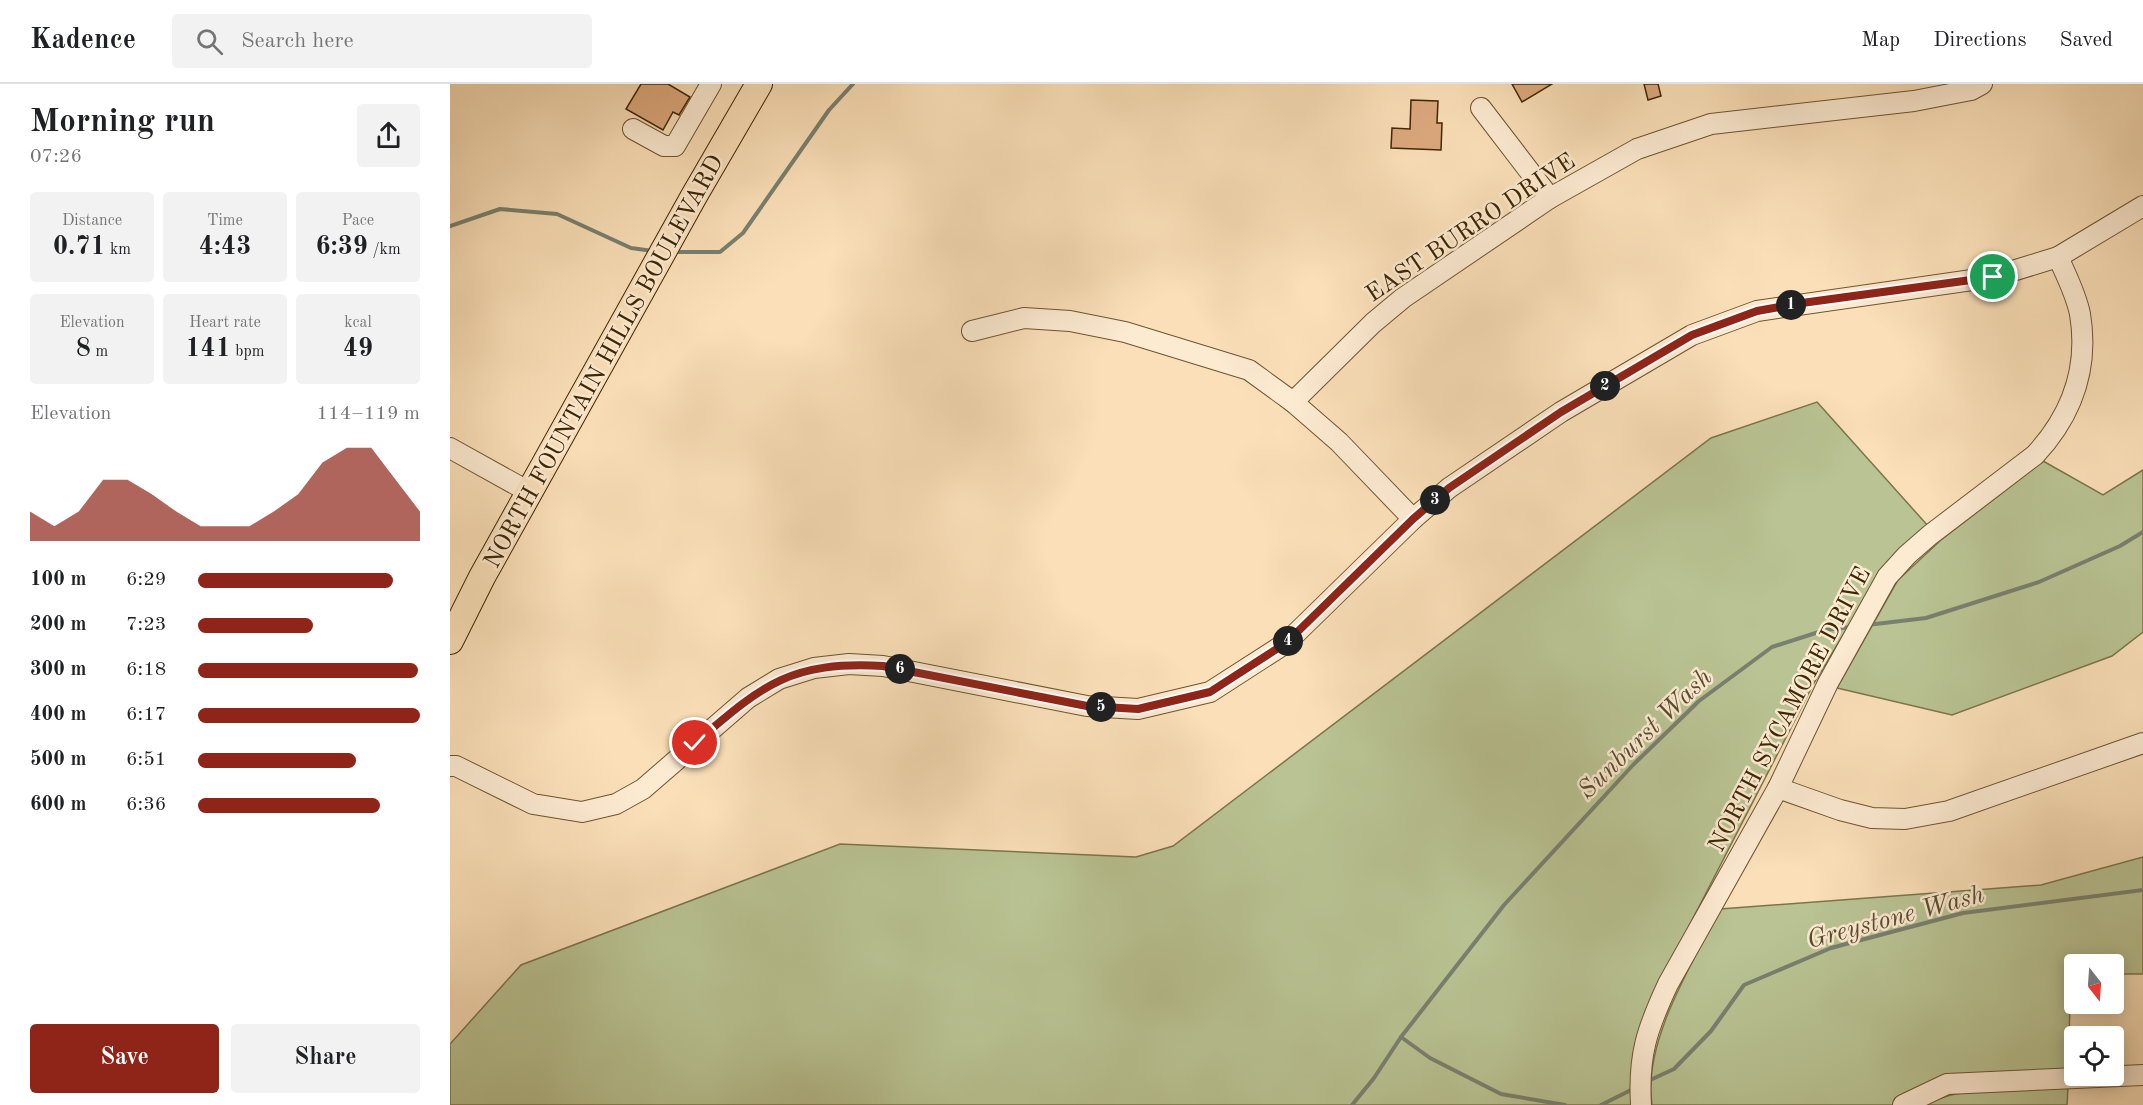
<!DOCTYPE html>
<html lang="en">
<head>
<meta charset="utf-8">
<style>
  body { margin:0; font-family:"Old Standard TT",serif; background:#f2f2f2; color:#202124; height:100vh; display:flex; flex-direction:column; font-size:22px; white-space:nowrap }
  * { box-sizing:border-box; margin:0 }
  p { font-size:20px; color:#757577 }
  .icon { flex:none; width:33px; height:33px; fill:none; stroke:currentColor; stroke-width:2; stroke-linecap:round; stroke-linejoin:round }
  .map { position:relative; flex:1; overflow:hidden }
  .side { display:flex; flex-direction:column; background:#fff; width:450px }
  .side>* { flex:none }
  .needle { width:39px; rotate:163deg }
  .fabs { position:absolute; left:1614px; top:870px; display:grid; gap:12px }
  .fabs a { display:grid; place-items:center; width:60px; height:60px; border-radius:6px; background:#fff; box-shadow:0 3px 15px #0003; font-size:30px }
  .pin { position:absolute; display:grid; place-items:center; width:51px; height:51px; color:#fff; margin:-26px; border:3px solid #fff; border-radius:50%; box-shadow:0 2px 6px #0007 }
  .km { position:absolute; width:30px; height:30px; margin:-15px; border-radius:50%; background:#222; color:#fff; font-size:16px; line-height:30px; text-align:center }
  .round { display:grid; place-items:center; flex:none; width:63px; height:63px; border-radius:6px; background:#f2f2f2 }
  .summary { display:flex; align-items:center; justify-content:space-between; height:102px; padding:0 30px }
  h1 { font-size:33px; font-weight:700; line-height:45px }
  .stats { display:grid; grid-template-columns:repeat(3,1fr); gap:9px; height:102px; padding:6px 30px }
  .stats div { display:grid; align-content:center; border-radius:6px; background:#f2f2f2; text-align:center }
  .stats b { font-size:26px; font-weight:700 }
  .stats small { font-size:16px; font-weight:400 }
  .stats p { font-size:16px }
  .chart { height:168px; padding:12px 30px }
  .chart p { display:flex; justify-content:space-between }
  .chart svg { width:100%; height:108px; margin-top:6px; fill:#8f2418; opacity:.7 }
  .cta { display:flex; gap:12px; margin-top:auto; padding:12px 30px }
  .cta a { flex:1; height:69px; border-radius:6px; background:#8f2418; color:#fff; font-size:24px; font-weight:700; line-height:69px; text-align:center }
  .cta a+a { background:#f2f2f2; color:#202124 }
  ul { padding:0 30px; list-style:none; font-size:20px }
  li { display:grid; grid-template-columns:96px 72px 1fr; align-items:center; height:45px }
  li i { height:15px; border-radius:8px; background:#8f2418 }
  header { display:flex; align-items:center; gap:36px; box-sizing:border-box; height:84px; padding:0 30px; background:#fff; border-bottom:2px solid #e0e0e0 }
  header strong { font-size:28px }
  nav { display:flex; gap:33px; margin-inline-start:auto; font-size:21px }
  .search { width:420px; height:54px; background:#f2f2f2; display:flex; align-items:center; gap:15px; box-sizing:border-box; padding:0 21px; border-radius:6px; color:#757577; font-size:22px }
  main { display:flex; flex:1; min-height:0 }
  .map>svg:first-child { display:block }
  .green { fill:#b9c393; stroke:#7c754b; stroke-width:1.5 }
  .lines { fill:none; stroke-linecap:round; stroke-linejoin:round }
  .stream { stroke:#79806f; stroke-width:4 }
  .building { fill:#dda97f; stroke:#3e2703; stroke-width:1.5 }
  .minor-casing { stroke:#6d5530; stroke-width:22 }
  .major-casing { stroke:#3e2703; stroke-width:28 }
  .minor { stroke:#fcead1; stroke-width:20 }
  .major { stroke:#fadfb8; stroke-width:26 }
  .route-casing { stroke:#fff; stroke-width:12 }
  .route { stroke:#8f2418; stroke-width:8 }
  .labels { text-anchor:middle; stroke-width:5; stroke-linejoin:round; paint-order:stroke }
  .street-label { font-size:24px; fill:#3e2703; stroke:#fcead1 }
  .water-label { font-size:26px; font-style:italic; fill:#574c30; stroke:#fcead1 }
</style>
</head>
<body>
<header>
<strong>Kadence</strong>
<div class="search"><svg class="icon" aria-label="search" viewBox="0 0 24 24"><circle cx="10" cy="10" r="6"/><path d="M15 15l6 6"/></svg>Search here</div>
<nav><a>Map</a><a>Directions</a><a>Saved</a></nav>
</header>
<main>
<section class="side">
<div class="summary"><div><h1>Morning run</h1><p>07:26</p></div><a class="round"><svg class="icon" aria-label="share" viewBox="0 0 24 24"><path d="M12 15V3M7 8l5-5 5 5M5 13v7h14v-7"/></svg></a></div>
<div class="stats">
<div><p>Distance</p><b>0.71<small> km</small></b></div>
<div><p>Time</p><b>4:43</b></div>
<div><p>Pace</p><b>6:39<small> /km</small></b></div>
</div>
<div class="stats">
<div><p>Elevation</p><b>8<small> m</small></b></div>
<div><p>Heart rate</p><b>141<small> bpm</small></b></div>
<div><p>kcal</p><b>49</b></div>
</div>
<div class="chart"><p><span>Elevation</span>114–119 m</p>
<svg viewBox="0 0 160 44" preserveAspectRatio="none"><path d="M0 44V32L10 38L20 32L30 19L40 19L50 25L60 32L70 38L80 38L90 38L100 32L110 25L120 12L130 6L140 6L150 19L160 32V44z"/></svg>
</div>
<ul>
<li><b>100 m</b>6:29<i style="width:88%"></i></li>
<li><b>200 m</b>7:23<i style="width:52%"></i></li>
<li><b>300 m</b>6:18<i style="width:99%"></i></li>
<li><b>400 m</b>6:17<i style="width:100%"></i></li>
<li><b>500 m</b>6:51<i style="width:71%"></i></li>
<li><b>600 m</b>6:36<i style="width:82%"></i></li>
</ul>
<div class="cta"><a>Save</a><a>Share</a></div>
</section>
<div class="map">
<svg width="1693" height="1021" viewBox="0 0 1693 1021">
  <rect width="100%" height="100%" fill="#fadfb8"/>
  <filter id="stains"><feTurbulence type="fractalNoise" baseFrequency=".00333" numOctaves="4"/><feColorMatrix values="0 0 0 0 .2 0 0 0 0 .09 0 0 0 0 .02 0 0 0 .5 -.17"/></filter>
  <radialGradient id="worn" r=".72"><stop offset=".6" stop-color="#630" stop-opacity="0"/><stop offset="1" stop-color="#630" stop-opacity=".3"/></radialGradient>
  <g class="green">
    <path d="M 1367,318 L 1479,443 L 1406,530 L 1364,599 L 1199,920 L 1185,1021 L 0,1021 L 0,960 L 71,881 L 390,760 L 686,773 L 723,762 L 1261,354 Z"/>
    <path d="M 1593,377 L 1653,411 L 1693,386 L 1693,548 L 1662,572 L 1502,631 L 1387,604 L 1448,496 L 1491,456 Z"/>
    <path d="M 1693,773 L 1693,890 L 1664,890 L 1664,880 L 1624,880 L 1624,890 L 1621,890 L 1618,987 L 1459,1008 L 1442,1021 L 1202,1021 C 1192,959 1242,880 1270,825 L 1591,801 Z"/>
    <path d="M 1618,1003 L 1617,1021 L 1475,1021 C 1508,1001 1579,1004 1618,1003 Z"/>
  </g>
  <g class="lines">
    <g class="stream">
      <path d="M 0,142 L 50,125 L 107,130 L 181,164 L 203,167"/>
      <path d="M 222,168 L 270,168 L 293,149 L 379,26 L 403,0"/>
      <path d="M 1417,541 L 1476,534 L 1589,498 L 1670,462 L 1693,448"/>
      <path d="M 951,953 L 980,974 L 1051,1010 L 1115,1021"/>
      <path d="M 1198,997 L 1224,985 L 1261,947 L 1294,901 L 1381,864 L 1513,829 L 1693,806"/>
      <path d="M 902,1021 L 924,994 L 951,953 L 1054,821 L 1183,681 L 1249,617 L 1322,563 L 1375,546 L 1401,543"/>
      <path d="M 1151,1021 L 1183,1005"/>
    </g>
  </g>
  <g class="building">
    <path d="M 191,0 L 218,0 L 240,13 L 229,31 L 223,28 L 213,46 L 176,25 Z"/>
    <path d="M 1062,0 L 1102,0 L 1072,18 Z"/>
    <path d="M 1194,0 L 1208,0 L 1211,12 L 1198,16 Z"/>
    <path d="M 961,16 L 988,17 L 987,39 L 992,39 L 991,66 L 941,64 L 942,44 L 960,45 Z"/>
  </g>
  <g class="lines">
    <defs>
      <g id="minor">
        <path d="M 1031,24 L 1100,114"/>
        <path d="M 183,45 L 214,62 L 225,62 L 261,0"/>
        <path d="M 522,247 L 574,234 L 620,237 L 675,248 L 799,286 L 843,318 L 889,358 L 963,435"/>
        <path d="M 843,318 L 923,239 L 953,214 L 1100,114 L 1187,65 L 1261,40 L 1464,17 L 1521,6 L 1532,0"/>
        <path d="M 0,364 L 81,409"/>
        <path d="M 0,682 L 6,682 L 83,720 L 132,728 L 166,720 L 193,705 L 298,614 L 329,595 L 364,584 L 399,580 L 433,582 L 637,622 L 688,625 L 760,608 L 836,559 L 963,435 L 999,404 L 1111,328 L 1242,251 L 1307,227 L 1543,193 L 1608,173 L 1693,122"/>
        <path d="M 1328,704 L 1390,726 L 1422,734 L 1455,735 L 1499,727 L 1693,659"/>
        <path d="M 1191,1021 C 1188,971 1197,945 1218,900 L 1328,704 L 1378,599 L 1437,493 L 1457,471 L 1480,451 L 1585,371 C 1622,331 1639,284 1630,230 C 1626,210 1616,191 1608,173"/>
        <path d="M 1453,1021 L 1497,1000 L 1693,991"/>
      </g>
      <path id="major" d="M 0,557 L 32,493 L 244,112 L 309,0"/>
    </defs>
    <use href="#minor" class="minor-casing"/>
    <use href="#major" class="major-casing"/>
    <use href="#minor" class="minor"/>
    <use href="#major" class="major"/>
  </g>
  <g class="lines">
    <defs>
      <path id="route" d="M 245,659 C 313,601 339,577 433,582 L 637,622 L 688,625 L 760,608 L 836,559 L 963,435 L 999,404 L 1111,328 L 1242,251 L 1307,227 L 1352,219 L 1543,193"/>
    </defs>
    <use href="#route" class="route-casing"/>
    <use href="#route" class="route"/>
  </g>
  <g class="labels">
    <g class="street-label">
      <text transform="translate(1020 143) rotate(-34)" y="8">EAST BURRO DRIVE</text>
      <text transform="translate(153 277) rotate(-61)" y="8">NORTH FOUNTAIN HILLS BOULEVARD</text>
      <text transform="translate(1339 625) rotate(-62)" y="8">NORTH SYCAMORE DRIVE</text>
    </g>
    <g class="water-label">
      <text transform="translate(1194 649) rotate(-44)" y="9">Sunburst Wash</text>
      <text transform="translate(1445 832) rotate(-15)" y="9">Greystone Wash</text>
    </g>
  </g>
  <rect width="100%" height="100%" filter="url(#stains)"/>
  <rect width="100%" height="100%" fill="url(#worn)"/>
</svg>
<div class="fabs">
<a><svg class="needle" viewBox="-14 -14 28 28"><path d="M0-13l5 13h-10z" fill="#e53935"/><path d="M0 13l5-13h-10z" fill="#757577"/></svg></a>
<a><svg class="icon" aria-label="locate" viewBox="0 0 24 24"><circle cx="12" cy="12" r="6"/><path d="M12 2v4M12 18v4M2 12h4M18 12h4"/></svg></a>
</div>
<div class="pin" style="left:1543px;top:193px;background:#1e9e55"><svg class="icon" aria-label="arrive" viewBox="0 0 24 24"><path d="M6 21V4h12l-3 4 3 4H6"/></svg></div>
<div class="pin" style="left:245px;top:659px;background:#d93025"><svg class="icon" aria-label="check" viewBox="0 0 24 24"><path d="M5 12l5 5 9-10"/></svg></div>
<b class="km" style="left:1341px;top:221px">1</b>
<b class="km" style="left:1155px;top:302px">2</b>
<b class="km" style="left:985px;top:416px">3</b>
<b class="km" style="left:838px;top:557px">4</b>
<b class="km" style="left:651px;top:623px">5</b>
<b class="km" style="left:450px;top:585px">6</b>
</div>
</main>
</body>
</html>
